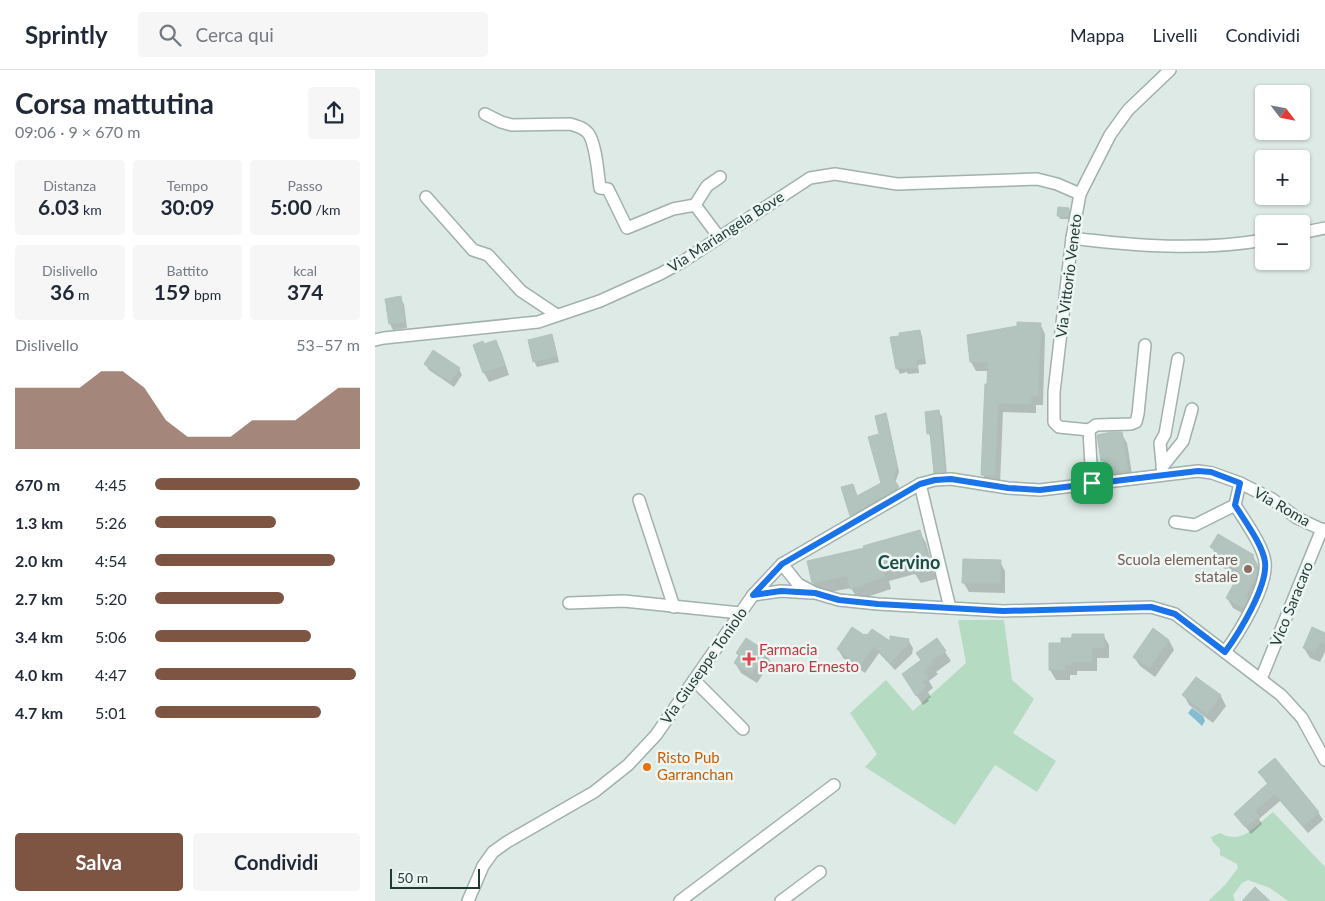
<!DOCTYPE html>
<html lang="it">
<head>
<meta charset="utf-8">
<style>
  body { margin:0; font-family:Lato,sans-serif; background:#f6f6f7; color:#1f2937; height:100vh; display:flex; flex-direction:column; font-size:19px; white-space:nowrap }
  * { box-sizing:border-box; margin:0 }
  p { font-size:16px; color:#747a83 }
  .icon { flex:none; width:28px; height:28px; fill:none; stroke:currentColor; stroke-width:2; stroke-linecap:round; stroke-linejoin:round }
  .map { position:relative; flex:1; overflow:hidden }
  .sheet { display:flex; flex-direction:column; background:#fff; width:375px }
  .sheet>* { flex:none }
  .needle { width:32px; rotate:122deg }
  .controls { position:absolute; left:880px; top:15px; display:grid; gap:10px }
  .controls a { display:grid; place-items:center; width:55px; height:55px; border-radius:5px; background:#fff; box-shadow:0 1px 4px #0004; font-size:25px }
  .scale { position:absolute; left:15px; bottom:12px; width:90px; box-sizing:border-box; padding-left:5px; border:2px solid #1f3935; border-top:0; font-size:14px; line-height:18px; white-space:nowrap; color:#1f3935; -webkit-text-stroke:4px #eef6f3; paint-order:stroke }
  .pin { position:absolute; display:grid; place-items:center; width:42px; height:42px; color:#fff; margin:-21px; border-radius:10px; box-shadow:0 2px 8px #0006 }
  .round { display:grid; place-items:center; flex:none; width:52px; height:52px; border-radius:5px; background:#f6f6f7 }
  .head { display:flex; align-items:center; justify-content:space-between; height:85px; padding:0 15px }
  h1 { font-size:28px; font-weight:700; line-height:38px }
  .metrics { display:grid; grid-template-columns:repeat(3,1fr); gap:8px; height:85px; padding:5px 15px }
  .metrics div { display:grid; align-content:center; border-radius:5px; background:#f6f6f7; text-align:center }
  .metrics b { font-size:21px; font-weight:700 }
  .metrics small { font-size:14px; font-weight:400 }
  .metrics p { font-size:14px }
  .chart { height:140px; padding:10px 15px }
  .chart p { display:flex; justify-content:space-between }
  .chart svg { width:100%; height:90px; margin-top:5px; fill:#7e5443; opacity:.7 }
  .cta { display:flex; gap:10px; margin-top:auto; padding:10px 15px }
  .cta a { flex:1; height:58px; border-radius:5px; background:#7e5443; color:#fff; font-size:20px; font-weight:700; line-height:58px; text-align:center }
  .cta a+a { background:#f6f6f7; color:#1f2937 }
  ul { padding:0 15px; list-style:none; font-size:16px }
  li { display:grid; grid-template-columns:80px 60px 1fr; align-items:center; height:38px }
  li i { height:12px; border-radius:6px; background:#7e5443 }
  header { display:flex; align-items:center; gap:30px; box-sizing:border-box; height:70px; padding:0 25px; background:#fff; border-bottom:1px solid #e0e1e3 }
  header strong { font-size:24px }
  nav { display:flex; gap:28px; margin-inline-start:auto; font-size:18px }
  .search { width:350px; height:45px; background:#f6f6f7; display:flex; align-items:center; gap:12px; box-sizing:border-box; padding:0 18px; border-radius:5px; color:#747a83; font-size:19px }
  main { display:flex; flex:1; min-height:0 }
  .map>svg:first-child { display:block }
  .green { fill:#b6dbc3 }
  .water { fill:#84bdd0 }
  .shadow { fill:#0003 }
  .building { fill:#b3c4bf; stroke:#b0c3bd }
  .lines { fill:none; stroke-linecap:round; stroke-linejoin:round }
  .minor-casing { stroke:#a1b1ad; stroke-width:14 }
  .minor { stroke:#fff; stroke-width:11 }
  .route-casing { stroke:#fff; stroke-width:10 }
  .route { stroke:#1a73e8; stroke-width:6 }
  .education-dot { fill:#8d6e63; stroke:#eef6f3; stroke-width:2 }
  .health-dot { fill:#e0444e; stroke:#eef6f3; stroke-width:2 }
  .food-dot { fill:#e8710a; stroke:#eef6f3; stroke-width:2 }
  .labels { text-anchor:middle; stroke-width:5; stroke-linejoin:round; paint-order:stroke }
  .street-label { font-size:15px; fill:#1f3935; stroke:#eef6f3 }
  .education-label { font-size:15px; fill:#785e54; stroke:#eef6f3; text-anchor:end }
  .health-label { font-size:15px; fill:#be3a42; stroke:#eef6f3; text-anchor:start }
  .food-label { font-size:15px; fill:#c56008; stroke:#eef6f3; text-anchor:start }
  .quarter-label { font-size:18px; font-weight:bold; fill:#1b4b44; stroke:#eef6f3 }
</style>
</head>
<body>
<header>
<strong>Sprintly</strong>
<div class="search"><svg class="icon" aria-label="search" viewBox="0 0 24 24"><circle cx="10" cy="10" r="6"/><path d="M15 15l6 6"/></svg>Cerca qui</div>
<nav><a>Mappa</a><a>Livelli</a><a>Condividi</a></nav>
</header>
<main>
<section class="sheet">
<div class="head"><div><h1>Corsa mattutina</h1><p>09:06 · 9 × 670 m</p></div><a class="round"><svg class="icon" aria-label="share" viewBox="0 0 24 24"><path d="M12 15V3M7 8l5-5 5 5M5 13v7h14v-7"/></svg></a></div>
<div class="metrics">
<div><p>Distanza</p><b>6.03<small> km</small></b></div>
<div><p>Tempo</p><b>30:09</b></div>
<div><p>Passo</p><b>5:00<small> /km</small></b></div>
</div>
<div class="metrics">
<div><p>Dislivello</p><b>36<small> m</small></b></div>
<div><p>Battito</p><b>159<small> bpm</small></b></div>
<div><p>kcal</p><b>374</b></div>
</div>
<div class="chart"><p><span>Dislivello</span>53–57 m</p>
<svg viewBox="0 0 160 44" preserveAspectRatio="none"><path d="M0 44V14L10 14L20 14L30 14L40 6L50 6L60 14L70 30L80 38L90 38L100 38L110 30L120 30L130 30L140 22L150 14L160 14V44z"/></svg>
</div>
<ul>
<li><b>670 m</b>4:45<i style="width:100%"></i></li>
<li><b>1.3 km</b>5:26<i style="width:59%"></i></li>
<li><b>2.0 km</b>4:54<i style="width:88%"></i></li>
<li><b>2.7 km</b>5:20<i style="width:63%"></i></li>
<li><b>3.4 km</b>5:06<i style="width:76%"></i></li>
<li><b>4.0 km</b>4:47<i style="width:98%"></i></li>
<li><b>4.7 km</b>5:01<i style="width:81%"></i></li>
</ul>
<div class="cta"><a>Salva</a><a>Condividi</a></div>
</section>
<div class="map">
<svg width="950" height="831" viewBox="0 0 950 831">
  <rect width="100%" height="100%" fill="#deeae5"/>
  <g class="green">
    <path d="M 583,550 L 629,550 L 637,610 L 659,629 L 638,663 L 681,691 L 662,722 L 620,695 L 580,755 L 490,697 L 502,684 L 475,643 L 511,610 L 538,641 L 591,593 Z"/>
    <path d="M 898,742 L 950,797 L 950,831 L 913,831 L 895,818 L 873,810 L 867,813 L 858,825 L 860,831 L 833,831 L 850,815 L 863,798 L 862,794 L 845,785 L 845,779 L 838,772 L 836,767 L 845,763 C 867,776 881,755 898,742 Z"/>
  </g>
  <path class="water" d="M 817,638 L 828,646 L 830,651 L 827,656 L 813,643 Z"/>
  <g class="shadow">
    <path d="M 694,139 L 695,142 L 694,149 L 685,149 L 684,146 Z"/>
    <path d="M 25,228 L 29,234 L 32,258 L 18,260 L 15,254 Z"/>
    <path d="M 665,254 L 670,264 L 668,335 L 661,335 L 661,343 L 628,342 L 625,415 L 613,414 L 608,405 L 614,301 L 601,301 L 596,292 Z"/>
    <path d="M 544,261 L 547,266 L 551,294 L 543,295 L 544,303 L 533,304 L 532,302 L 525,304 L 522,298 Z"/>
    <path d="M 176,266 L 179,272 L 184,292 L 162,297 L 159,291 Z"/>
    <path d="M 120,271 L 126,281 L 134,305 L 114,312 L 109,303 L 99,276 L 109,275 Z"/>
    <path d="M 50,294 L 84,299 L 87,305 L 79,317 L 54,300 Z"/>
    <path d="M 564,342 L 567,347 L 572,406 L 563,407 L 560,402 L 557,369 L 553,363 Z"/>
    <path d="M 510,345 L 513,350 L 524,402 L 520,413 L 525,422 L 479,450 L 468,418 L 477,415 L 482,427 L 507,414 L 506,365 Z"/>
    <path d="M 746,363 L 752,373 L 758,410 L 742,413 L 736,400 L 733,400 L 727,390 Z"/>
    <path d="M 544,461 L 551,473 L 561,509 L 546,513 L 540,504 L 514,511 L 516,519 L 483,530 L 476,518 L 445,524 L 438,513 L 490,479 Z"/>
    <path d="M 844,466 L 878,486 L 887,504 L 874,547 L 858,538 L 852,528 L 864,507 L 844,495 L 839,485 L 840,483 L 837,477 Z"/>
    <path d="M 625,492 L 630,501 L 630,523 L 594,522 L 588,512 Z"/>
    <path d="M 728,565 L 734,575 L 734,588 L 722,588 L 722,601 L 702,601 L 702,605 L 695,605 L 695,610 L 681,610 L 675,600 L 687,574 Z"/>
    <path d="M 950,565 L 950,582 L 945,592 L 935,588 L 929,578 Z"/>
    <path d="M 533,570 L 538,578 L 537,584 L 520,600 L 504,583 L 490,603 L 468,588 L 463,579 Z"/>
    <path d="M 562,570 L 576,591 L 561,602 L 563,604 L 554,611 L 558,618 L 553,622 L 556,627 L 553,629 L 554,631 L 548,635 L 534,614 Z"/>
    <path d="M 794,570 L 799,580 L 780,607 L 765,596 L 759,587 Z"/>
    <path d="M 390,582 L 396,592 L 382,613 L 366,603 L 360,593 L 364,586 L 362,583 Z"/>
    <path d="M 822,608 L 846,626 L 851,636 L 838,653 L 814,635 L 809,625 Z"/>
    <path d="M 884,702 L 943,742 L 948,750 L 933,763 L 905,731 L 884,749 L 887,754 L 876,764 L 861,745 L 893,715 Z"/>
  </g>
  <g class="building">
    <path d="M 683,137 L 694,138 L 693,147 L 682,146 Z"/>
    <path d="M 26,226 L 30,252 L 14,254 L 10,229 Z"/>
    <path d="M 642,252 L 666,253 L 663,326 L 656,326 L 656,334 L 623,333 L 620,406 L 606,405 L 610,314 L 612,314 L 613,292 L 595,292 L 592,265 L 642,256 Z"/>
    <path d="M 545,260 L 549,289 L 541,290 L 542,298 L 529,299 L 528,297 L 521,299 L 515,267 L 524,266 L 524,263 Z"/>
    <path d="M 177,264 L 182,286 L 158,292 L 153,270 Z"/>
    <path d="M 121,270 L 130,295 L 108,303 L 98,275 L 108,271 L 109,274 Z"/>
    <path d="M 58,280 L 85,298 L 75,312 L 49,294 Z"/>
    <path d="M 564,340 L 570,402 L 559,403 L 555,363 L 552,364 L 550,342 Z"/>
    <path d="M 511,343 L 522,397 L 518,408 L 524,417 L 475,446 L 466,417 L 478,414 L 482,426 L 506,413 L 493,367 L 504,364 L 500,346 Z"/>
    <path d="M 737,362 L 747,362 L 753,400 L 735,403 L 733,390 L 726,391 L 722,365 Z"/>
    <path d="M 545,460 L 555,497 L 538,502 L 535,492 L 508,500 L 510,507 L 488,514 L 489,516 L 475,519 L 472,506 L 437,513 L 432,491 L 489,478 L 488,476 Z"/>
    <path d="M 843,464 L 879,485 L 876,489 L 882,493 L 881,507 L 870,526 L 873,529 L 868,538 L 851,528 L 865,502 L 837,485 L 840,480 L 835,477 Z"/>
    <path d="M 588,489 L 626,490 L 625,513 L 587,513 Z"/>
    <path d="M 477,557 L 489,565 L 490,564 L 492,565 L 497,559 L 515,571 L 515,566 L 534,569 L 533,575 L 515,593 L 499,576 L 485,596 L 462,579 Z"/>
    <path d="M 937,557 L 950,563 L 950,575 L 945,572 L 940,583 L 928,578 Z"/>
    <path d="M 778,558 L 794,570 L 774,598 L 758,587 Z"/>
    <path d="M 697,564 L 729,564 L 729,578 L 717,578 L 717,592 L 697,592 L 697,595 L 690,595 L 690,600 L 674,600 L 674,573 L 686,573 L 686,568 L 697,568 Z"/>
    <path d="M 371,568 L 391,581 L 377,604 L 359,593 L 364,585 L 361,583 Z"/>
    <path d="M 562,568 L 571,581 L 556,591 L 558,594 L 549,601 L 553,608 L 548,612 L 551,616 L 548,619 L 549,620 L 541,626 L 527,604 L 546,590 L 541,583 Z"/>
    <path d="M 821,607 L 846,625 L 832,644 L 807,625 Z"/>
    <path d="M 900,688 L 944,742 L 928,756 L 900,724 L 880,741 L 884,746 L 870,757 L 859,744 L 893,713 L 883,702 Z"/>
    <path d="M 880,817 L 895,831 L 867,831 Z"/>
  </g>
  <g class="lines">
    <defs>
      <g id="minor">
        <path d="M 110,44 L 126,52 L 137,55 L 195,54 C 202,56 209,58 213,63 C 221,73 223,104 225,118 L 233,119 L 252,158 L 298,139 L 320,135 L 344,167"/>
        <path d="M 51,127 L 98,180 L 113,185 L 146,221 L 182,245"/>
        <path d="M 320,135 L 332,116 L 345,107"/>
        <path d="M 926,163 L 950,158"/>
        <path d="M 697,168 C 760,176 826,181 889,170"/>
        <path d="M 0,270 L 9,268 L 163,252 L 225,231 L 285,204 L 307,192 L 435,108 L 460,104 L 522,114 L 662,109 L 682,114 L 705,124"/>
        <path d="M 714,360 L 721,355 L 756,354 L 761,352 L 763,344 L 770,275"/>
        <path d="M 787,397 L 808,371 L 817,339"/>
        <path d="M 788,404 L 785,373 L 790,364 L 803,289"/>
        <path d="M 717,413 L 714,360 L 684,357 L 679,352 L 679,322 L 697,168 L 705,124 L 735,65 L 753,40 L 795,0"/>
        <path d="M 545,414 L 575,538"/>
        <path d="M 264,430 L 299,537"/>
        <path d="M 800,452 L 820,455 L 860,435"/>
        <path d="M 407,494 L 423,514 L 440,523 L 464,530 L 503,534 L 628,541 L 776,537 L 800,544 L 906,625 L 927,648 L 950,690"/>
        <path d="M 378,525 L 406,521 L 436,523"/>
        <path d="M 194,533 L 249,531 L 365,543"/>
        <path d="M 850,582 C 864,563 893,516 890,492 C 888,475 869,450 860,435 L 865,413"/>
        <path d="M 886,609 L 947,459"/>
        <path d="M 319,610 L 368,659"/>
        <path d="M 93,831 L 108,796 L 118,782 L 132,772 L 219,722 L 253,695 L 281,665 L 378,525 L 407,494 L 545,414 L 560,410 L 576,409 L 633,418 L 665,420 L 823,401 L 837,403 L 865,413 L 897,429 L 922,448 L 950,461"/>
        <path d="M 305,831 L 459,715"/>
        <path d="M 406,831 L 445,802"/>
      </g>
    </defs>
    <use href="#minor" class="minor-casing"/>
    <use href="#minor" class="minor"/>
  </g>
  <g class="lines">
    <defs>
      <path id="route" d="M 823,401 L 836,402 L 865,413 L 860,435 C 869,450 888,475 890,492 C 893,516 864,563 850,582 L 800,544 L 776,537 L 628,541 L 503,534 L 464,530 L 440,523 L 406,521 L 378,525 L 407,494 L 545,414 L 560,410 L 576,409 L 633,418 L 665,420 Z"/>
    </defs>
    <use href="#route" class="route-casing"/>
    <use href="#route" class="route"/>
  </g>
  <circle class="education-dot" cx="873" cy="499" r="5"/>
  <path class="health-dot" d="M371.5 581.5h5v5h5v5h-5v5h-5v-5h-5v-5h5z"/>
  <circle class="food-dot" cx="272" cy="697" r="5"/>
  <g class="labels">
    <g class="street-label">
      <text transform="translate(351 162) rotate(-33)" y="5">Via Mariangela Bove</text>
      <text transform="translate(694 206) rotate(-83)" y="5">Via Vittorio Veneto</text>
      <text transform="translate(907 437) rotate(30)" y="5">Via Roma</text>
      <text transform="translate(917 534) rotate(-68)" y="5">Vico Saracaro</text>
      <text transform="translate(329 596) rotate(-55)" y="5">Via Giuseppe Toniolo</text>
    </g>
    <g class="education-label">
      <text x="863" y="495">Scuola elementare<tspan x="863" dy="17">statale</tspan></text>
    </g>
    <g class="health-label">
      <text x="384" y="585">Farmacia<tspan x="384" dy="17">Panaro Ernesto</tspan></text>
    </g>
    <g class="food-label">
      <text x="282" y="693">Risto Pub<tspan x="282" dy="17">Garranchan</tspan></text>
    </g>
    <g class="quarter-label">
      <text x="534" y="499">Cervino</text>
    </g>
  </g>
</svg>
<div class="controls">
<a><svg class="needle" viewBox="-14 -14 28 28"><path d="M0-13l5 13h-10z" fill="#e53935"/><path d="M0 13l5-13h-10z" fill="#747a83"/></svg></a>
<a>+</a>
<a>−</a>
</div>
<div class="scale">50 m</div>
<div class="pin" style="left:717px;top:413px;background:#1e9e55"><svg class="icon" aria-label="arrive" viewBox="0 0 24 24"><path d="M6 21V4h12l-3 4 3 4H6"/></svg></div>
</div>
</main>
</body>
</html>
